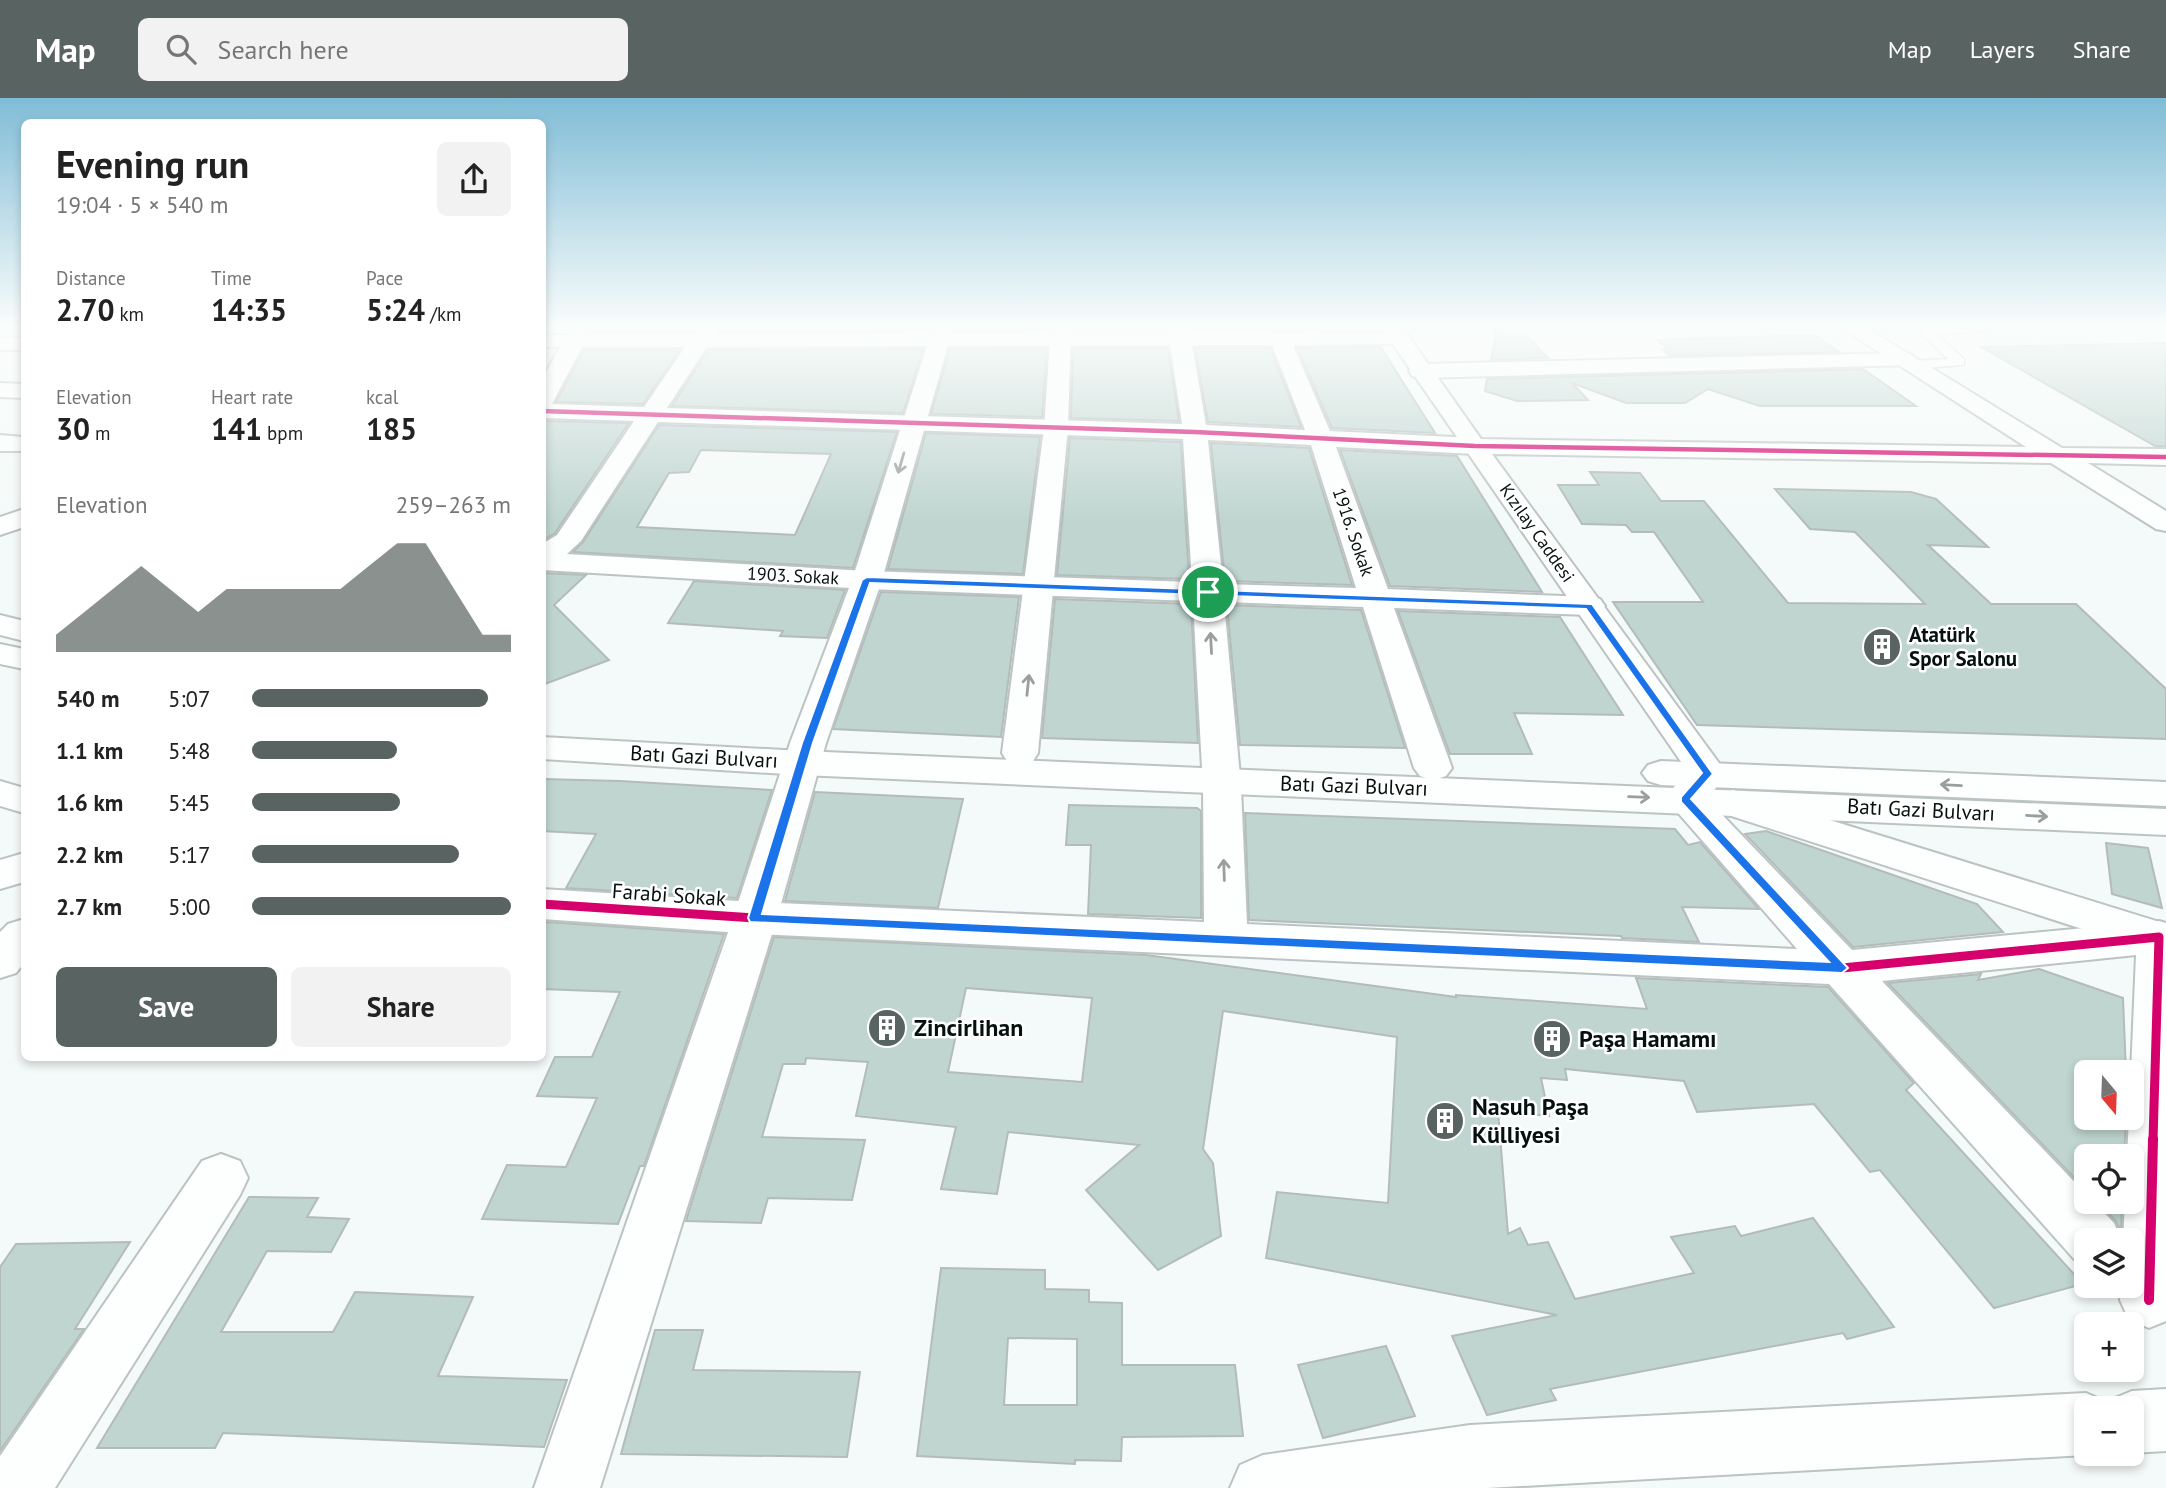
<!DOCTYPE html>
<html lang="en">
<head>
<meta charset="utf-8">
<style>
  body { margin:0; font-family:"PT Sans",sans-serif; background:#f2f2f2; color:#222; height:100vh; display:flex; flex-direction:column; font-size:26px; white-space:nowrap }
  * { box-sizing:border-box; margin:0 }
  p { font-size:23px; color:#767676 }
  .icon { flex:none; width:38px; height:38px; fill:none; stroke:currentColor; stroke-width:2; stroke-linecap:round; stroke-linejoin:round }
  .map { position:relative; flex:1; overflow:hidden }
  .drawer { position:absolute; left:21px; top:21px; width:525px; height:942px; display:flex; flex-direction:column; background:#fff; border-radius:10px; box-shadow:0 4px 10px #0003 }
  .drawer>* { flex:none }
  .needle { width:46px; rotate:161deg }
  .fabs { position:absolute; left:2074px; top:962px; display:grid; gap:14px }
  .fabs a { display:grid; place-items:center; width:70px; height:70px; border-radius:10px; background:#fff; box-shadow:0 4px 10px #0003; font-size:35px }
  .pin { position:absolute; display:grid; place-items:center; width:60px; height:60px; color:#fff; margin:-30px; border:4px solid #fff; border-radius:50%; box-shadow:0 2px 7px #0007 }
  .round { display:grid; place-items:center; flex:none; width:74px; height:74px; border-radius:10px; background:#f2f2f2 }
  .summary { display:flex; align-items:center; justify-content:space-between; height:119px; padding:0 35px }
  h1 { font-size:38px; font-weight:700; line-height:52px }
  .stats { display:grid; grid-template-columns:repeat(3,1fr); gap:10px; height:119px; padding:7px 35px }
  .stats div { display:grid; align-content:center }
  .stats b { font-size:30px; font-weight:700 }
  .stats small { font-size:19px; font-weight:400 }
  .stats p { font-size:19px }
  .chart { height:196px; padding:14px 35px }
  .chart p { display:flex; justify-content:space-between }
  .chart svg { width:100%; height:126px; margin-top:7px; fill:#596361; opacity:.7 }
  .action { display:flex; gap:14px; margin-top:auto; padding:14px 35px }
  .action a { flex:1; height:80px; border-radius:10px; background:#596361; color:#fff; font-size:28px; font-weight:700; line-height:80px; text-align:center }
  .action a+a { background:#f2f2f2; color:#222 }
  ul { padding:0 35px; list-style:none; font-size:23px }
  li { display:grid; grid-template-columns:112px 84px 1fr; align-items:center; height:52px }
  li i { height:18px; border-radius:9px; background:#596361 }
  header { display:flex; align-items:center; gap:42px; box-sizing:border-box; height:98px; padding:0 35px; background:#596361; color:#fff }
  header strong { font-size:33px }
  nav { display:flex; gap:38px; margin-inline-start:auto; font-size:24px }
  .search { width:490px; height:63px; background:#f2f2f2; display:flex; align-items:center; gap:18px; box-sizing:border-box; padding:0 24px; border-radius:10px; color:#767676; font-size:26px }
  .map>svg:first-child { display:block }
  .building { fill:#c0d5d0; stroke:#b3bcba; stroke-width:2; fill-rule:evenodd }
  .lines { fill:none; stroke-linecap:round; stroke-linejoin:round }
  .lane-casing { stroke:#bbc4c2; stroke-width:3 }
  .street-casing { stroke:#bbc4c2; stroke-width:4 }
  .secondary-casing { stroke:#bbc4c2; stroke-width:4 }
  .primary-casing { stroke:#bbc4c2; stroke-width:4 }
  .lane { fill:#fdfefe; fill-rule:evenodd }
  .street { fill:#fdfefe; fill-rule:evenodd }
  .secondary { fill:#fdfefe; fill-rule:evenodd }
  .primary { fill:#fdfefe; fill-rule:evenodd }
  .cycleway-far2-casing { stroke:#fff; stroke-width:7 }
  .cycleway-far1-casing { stroke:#fff; stroke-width:13 }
  .cycleway-casing { stroke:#fff; stroke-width:15 }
  .cycleway-far2 { stroke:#d6006c; stroke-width:4.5 }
  .cycleway-far1 { stroke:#d6006c; stroke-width:9 }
  .cycleway { stroke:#d6006c; stroke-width:10 }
  .oneway { stroke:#9a9f9e }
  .route { fill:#1a73e8; stroke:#fff; stroke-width:2; fill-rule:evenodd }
  .labels { text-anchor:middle; stroke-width:5; stroke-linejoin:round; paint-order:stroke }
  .far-street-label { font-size:18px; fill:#05110f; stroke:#fff }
  .poi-label { font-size:21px; font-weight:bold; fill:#05110f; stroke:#fff; text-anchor:start }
  .street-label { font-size:21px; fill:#05110f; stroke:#fff }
  .near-poi-label { font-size:24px; font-weight:bold; fill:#05110f; stroke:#fff; text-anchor:start }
</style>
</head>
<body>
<header>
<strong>Map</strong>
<div class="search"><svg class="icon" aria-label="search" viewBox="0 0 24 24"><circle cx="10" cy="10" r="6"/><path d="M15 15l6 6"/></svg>Search here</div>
<nav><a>Map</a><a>Layers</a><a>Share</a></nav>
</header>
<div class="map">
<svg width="2166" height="1390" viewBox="0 0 2166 1390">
  <rect width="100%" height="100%" fill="#f4faf9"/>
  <g class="building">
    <path d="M 594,229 L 695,229 L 692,233 L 593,233 Z"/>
    <path d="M 721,229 L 930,229 L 929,232 L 720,233 Z"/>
    <rect x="955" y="229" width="93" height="3"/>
    <path d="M 1191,229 L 1369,229 L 1371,233 L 1191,231 Z"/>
    <path d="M 1497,229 L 1519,229 L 1548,260 L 1491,262 Z"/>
    <path d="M 1815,237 L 1839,254 L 1670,258 L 1664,252 L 1669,252 L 1657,242 Z"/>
    <path d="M 2166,245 L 2166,348 L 2155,348 L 1981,249 Z"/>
    <path d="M 1381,249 L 1399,278 L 1435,335 L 1332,330 L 1297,250 Z"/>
    <path d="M 1047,250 L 1042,319 L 931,316 L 950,251 Z"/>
    <path d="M 1073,250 L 1168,250 L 1179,323 L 1071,320 Z"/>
    <path d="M 1195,250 L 1270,250 L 1301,329 L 1208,324 Z"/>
    <path d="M 923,251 L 903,315 L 672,308 L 708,252 Z"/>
    <path d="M 584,252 L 680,252 L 643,306 L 556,304 Z"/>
    <path d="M 1863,271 L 1916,308 L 1760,308 L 1708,291 L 1685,305 L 1626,305 L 1572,285 L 1588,302 L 1517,303 L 1485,293 L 1487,281 Z"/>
    <path d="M 542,323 L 629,325 L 555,435 L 542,443 Z"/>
    <path d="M 659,327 L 897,334 L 853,470 L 573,454 L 583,444 ZM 701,352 L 831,356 L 795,437 L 637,429 L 669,375 L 689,374 Z"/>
    <path d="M 926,335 L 1040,339 L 1023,476 L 888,471 Z"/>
    <path d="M 1070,340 L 1181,344 L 1189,481 L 1057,477 Z"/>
    <path d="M 1211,345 L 1309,350 L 1352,487 L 1225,483 Z"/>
    <path d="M 1340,352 L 1457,358 L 1542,494 L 1390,488 Z"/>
    <path d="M 1590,374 L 1640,375 L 1661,403 L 1704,403 L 1788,505 L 1925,506 L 1855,434 L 1810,431 L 1775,391 L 1911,394 L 1936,401 L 1988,449 L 1928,447 L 1991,506 L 2076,506 L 2166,591 L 2166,641 L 1697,627 L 1613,504 L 1703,504 L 1654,434 L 1632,434 L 1626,427 L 1582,426 L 1558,387 L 1599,387 Z"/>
    <path d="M 542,475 L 586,477 L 554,507 L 609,562 L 542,587 Z"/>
    <path d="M 694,483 L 845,492 L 827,540 L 780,538 L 783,533 L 668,525 Z"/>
    <path d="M 881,494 L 1019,499 L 1001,639 L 833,631 Z"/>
    <path d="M 1055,501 L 1191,506 L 1198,645 L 1042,640 Z"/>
    <path d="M 1227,507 L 1361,512 L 1405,650 L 1240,647 Z"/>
    <path d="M 1398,513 L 1560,519 L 1623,617 L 1514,615 L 1532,656 L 1450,656 Z"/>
    <path d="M 542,681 L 620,683 L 772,692 L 737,800 L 566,790 L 596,736 L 542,733 Z"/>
    <path d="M 815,694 L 963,701 L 938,810 L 785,803 Z"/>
    <path d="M 1069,707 L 1197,710 L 1201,713 L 1201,820 L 1088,816 L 1091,747 L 1066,747 Z"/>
    <path d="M 1245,715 L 1675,731 L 1688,747 L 1700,744 L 1759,811 L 1682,809 L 1699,844 L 1622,840 L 1621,838 L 1249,822 Z"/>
    <path d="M 1766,733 L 1977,806 L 2003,834 L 1853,849 L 1745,736 Z"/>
    <path d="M 2106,745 L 2148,750 L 2162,810 L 2112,796 Z"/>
    <path d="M 546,824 L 724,836 L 644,1068 L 640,1068 L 618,1126 L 482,1121 L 507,1067 L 566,1069 L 597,1000 L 537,998 L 555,959 L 592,959 L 620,894 L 542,891 L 542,831 Z"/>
    <path d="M 774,839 L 1146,857 L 1456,899 L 1456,897 L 1647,911 L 1636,880 L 1828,889 L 1914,985 L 1906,992 L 2083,1186 L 1994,1210 L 1880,1072 L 1870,1074 L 1814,1006 L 1697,1014 L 1684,983 L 1565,971 L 1567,982 L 1541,980 L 1549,1018 L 1498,1013 L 1508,1136 L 1520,1130 L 1528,1147 L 1548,1144 L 1575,1201 L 1694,1175 L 1671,1139 L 1735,1128 L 1741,1138 L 1813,1120 L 1894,1229 L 1847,1241 L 1843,1235 L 1550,1291 L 1556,1302 L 1487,1317 L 1452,1238 L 1557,1217 L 1266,1160 L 1277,1094 L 1388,1105 L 1397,939 L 1223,913 L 1203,1051 L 1213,1065 L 1221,1138 L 1158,1172 L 1086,1092 L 1139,1047 L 1008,1034 L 997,1096 L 941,1091 L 956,1029 L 856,1018 L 868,964 L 806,960 L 805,966 L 783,966 L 762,1039 L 865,1042 L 852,1102 L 768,1100 L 761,1125 L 686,1123 ZM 966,890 L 1092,900 L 1082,984 L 948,974 Z"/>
    <path d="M 2039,871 L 2123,900 L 2126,975 L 2086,975 L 2086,1020 L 2126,1020 L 2124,1059 L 2086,1059 L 2086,1092 L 1888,885 L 1981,876 L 1978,882 Z"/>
    <path d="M 249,1099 L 318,1100 L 307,1119 L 349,1121 L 331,1154 L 267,1153 L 221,1234 L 333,1234 L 355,1194 L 473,1199 L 438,1278 L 567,1282 L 544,1349 L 223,1335 L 215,1350 L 97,1350 Z"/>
    <path d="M 2098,1104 L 2122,1104 L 2121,1134 L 2116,1123 Z"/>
    <path d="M 130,1144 L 75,1231 L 84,1231 L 0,1353 L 0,1169 L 16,1146 Z"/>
    <path d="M 941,1170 L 1045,1172 L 1045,1191 L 1089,1192 L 1089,1204 L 1122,1205 L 1122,1267 L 1235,1267 L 1243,1338 L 1122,1339 L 1121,1363 L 1075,1362 L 1075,1366 L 917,1358 ZM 1008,1240 L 1077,1241 L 1077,1307 L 1004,1307 Z"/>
    <path d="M 655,1232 L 703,1232 L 693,1272 L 860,1274 L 847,1359 L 621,1356 Z"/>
    <path d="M 1386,1248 L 1415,1318 L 1323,1340 L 1298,1267 Z"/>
  </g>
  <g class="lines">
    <defs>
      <path id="lane" d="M 1994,229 L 1988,233 L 1936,236 L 1964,261 L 1964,267 L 1911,271 L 1904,267 L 1911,263 L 1948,261 L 1921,236 L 1921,230 Z"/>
      <g id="street">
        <path d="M 571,229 L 592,229 L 588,236 L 694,236 L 698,229 L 719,229 L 715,236 L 1168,234 L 1168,229 L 1188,229 L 1189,234 L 1406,236 L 1410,240 L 1406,244 L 1399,246 L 1293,247 L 1330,333 L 1475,340 L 1484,343 L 1488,348 L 1484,353 L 1475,356 L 1336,349 L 1388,491 L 1589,499 L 1600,501 L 1605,508 L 1600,515 L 1589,517 L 1394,510 L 1452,670 L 1446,678 L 1433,682 L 1420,678 L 1414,670 L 1363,509 L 1224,504 L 1241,689 L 1247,826 L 1797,851 L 1666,701 C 1679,680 1695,661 1721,668 L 1727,676 L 1707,701 L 1852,852 L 2159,823 L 2166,825 L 2166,1223 L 2149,1230 L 2129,1222 L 2120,1202 L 2121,1188 L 2132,1188 L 2132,1143 L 2123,1143 L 2125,1104 L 2132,1104 L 2132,1059 L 2127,1059 L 2129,1020 L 2132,1020 L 2131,975 L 2136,857 L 1882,883 L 2086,1096 L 2086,1104 L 2094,1104 L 2114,1125 L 2122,1143 L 2086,1143 L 2086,1166 L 2074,1161 L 1829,886 L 755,836 L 542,821 L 542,791 L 755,804 L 1204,824 L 1203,689 L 1193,503 L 867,491 L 542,472 L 542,446 L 557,437 L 634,323 L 542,320 L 542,281 L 560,249 L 542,249 L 542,237 L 567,237 ZM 1170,247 L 1182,326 L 667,310 L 707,249 ZM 1192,247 L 1272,247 L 1305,332 L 1206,327 ZM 582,249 L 685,249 L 644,309 L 552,306 ZM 658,324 L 1183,341 L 1192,484 L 867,473 L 567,456 L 581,443 ZM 1208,342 L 1311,347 L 1356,490 L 1223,486 Z"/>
        <rect x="0" y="240" width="24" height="12"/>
        <path d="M 1904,255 L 1912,257 L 1915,262 L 1912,267 L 1420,280 L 1412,278 L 1409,273 L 1412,268 L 1420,266 Z"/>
        <path d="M 0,285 L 24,286 L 24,300 L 0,299 Z"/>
        <path d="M 0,337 L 24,339 L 24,353 L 0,353 Z"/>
        <path d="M 24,411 L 24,429 L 0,437 L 0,419 Z"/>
        <path d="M 0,683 L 24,690 L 24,715 L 0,708 Z"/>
        <path d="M 24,755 L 24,784 L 0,791 L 0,762 Z"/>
        <path d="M 24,821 L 24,865 L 16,875 L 0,880 L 0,834 L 8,826 Z"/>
        <path d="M 221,1056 L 240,1063 L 248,1080 L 240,1097 L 55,1390 L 0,1390 L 0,1358 L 202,1063 Z"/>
      </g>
      <g id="secondary">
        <path d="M 933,229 L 953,229 L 882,482 L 826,645 L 777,820 L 600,1390 L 534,1390 L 733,820 L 790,645 L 852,482 Z"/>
        <path d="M 1051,229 L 1071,229 L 1068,330 L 1038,655 L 1033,663 L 1020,666 L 1007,663 L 1002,655 L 1044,330 Z"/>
        <path d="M 1381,229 L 1402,229 L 1481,341 L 2026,349 L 1840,229 L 1865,229 L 2062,350 L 2166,351 L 2166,367 L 2088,365 L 2166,413 L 2166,433 L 2156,431 L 2051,365 L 1492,356 L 1727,676 L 1721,684 L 1708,688 L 1695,684 Z"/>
        <path d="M 1733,692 L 2166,826 L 2166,858 L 1719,714 L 1714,705 L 1719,696 Z"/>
        <path d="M 2166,1291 L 2166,1353 L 2132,1355 L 2132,1311 L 2086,1311 L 2086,1356 L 2089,1356 L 2086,1357 L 1487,1390 L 1230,1390 L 1240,1367 L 1263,1357 L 1470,1327 L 2086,1295 L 2109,1305 L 2110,1302 L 2132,1293 Z"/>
      </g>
      <g id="primary">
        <path d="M 0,517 L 24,523 L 24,543 L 0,537 Z"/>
        <path d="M 0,546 L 24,551 L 24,571 L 0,566 Z"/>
        <path d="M 542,639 L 802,653 L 2166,711 L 2166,737 L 802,677 L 542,661 Z"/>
        <path d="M 1661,663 L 2166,684 L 2166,708 L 1661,687 L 1648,683 L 1642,675 L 1648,667 Z"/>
      </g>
    </defs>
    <use href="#lane" class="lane-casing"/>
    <use href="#street" class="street-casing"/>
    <use href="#secondary" class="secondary-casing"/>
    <use href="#primary" class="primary-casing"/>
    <use href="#lane" class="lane"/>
    <use href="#street" class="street"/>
    <use href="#secondary" class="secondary"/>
    <use href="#primary" class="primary"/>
    <defs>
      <path id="cycleway-far2" d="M 542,313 L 1195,334 L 1475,348 L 2166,359"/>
      <path id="cycleway-far1" d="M 542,806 L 755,820 L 1842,870 L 2159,839 L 2153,1042"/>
      <path id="cycleway" d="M 2149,1202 L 2153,1041"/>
    </defs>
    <use href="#cycleway-far2" class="cycleway-far2-casing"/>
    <use href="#cycleway-far1" class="cycleway-far1-casing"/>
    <use href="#cycleway" class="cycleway-casing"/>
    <use href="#cycleway-far2" class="cycleway-far2"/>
    <use href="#cycleway-far1" class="cycleway-far1"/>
    <use href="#cycleway" class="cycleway"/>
  </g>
  <defs><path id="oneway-shaft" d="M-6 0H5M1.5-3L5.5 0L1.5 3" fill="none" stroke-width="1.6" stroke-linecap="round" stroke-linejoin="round" transform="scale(1.75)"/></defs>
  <g class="oneway">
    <use href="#oneway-shaft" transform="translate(901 365) rotate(106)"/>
    <use href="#oneway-shaft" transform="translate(1211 545) rotate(-93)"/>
    <use href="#oneway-shaft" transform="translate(1028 587) rotate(-84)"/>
    <use href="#oneway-shaft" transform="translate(1951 687) rotate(-177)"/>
    <use href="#oneway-shaft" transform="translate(1639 699) rotate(2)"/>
    <use href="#oneway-shaft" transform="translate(2037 718) rotate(3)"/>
    <use href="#oneway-shaft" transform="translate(1224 772) rotate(-92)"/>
  </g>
  <linearGradient id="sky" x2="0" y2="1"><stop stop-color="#80bcd6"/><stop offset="0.54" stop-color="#fafdfc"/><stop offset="1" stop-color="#fafdfc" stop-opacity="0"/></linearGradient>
  <rect width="2166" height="424" fill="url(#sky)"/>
  <path class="route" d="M 867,479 L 1592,506 L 1713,676 L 1691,701 L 1848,870 L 1842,875 L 750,824 L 748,820 L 802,645 L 862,482 ZM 870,485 L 1586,511 L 1702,675 L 1681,699 L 1681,704 L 1829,864 L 762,816 L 813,645 Z"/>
  <defs>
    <symbol id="building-disc" viewBox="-11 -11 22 22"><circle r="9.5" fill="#596361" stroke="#fff"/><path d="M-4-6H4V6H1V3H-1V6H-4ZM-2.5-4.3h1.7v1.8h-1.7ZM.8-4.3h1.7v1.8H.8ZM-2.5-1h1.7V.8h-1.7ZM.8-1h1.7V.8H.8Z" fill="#fff"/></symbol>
  </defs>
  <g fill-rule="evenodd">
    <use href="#building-disc" x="1860" y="527" width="44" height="44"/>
    <use href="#building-disc" x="865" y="908" width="44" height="44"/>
    <use href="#building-disc" x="1530" y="919" width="44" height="44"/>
    <use href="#building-disc" x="1423" y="1001" width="44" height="44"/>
  </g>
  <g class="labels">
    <g class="far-street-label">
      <text transform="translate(1353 434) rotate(71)" y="6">1916. Sokak</text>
      <text transform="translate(1537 435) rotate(55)" y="6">Kızılay Caddesi</text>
      <text transform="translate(793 478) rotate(3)" y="6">1903. Sokak</text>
    </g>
    <g class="poi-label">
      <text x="1909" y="544">Atatürk<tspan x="1909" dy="24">Spor Salonu</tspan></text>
    </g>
    <g class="street-label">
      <text transform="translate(704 659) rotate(3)" y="7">Batı Gazi Bulvarı</text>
      <text transform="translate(1354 688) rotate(2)" y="7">Batı Gazi Bulvarı</text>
      <text transform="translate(1921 712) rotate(3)" y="7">Batı Gazi Bulvarı</text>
      <text transform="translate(669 797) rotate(4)" y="7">Farabi Sokak</text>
    </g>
    <g class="near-poi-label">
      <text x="914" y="938">Zincirlihan</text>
      <text x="1579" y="949">Paşa Hamamı</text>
      <text x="1472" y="1017">Nasuh Paşa<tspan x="1472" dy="28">Külliyesi</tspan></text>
    </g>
  </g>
</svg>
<div class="fabs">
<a><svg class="needle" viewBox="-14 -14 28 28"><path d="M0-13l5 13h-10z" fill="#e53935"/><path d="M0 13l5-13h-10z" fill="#767676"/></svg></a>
<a><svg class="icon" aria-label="locate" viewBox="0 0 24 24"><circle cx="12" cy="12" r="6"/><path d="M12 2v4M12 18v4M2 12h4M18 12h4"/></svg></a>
<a><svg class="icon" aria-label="layers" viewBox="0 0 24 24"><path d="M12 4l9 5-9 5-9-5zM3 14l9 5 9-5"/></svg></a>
<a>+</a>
<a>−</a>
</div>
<div class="pin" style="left:1208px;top:494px;background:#1e9e55"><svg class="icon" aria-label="arrive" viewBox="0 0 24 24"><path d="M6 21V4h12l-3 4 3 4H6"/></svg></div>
<section class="drawer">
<div class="summary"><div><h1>Evening run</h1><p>19:04 · 5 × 540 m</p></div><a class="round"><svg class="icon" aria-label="share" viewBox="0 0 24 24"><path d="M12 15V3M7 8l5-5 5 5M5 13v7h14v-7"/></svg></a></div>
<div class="stats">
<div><p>Distance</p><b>2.70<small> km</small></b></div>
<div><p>Time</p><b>14:35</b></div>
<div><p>Pace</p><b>5:24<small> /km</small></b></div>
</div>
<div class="stats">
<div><p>Elevation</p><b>30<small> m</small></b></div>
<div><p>Heart rate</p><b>141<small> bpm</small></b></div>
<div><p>kcal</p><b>185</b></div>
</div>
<div class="chart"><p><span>Elevation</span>259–263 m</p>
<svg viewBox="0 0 160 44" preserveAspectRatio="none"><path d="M0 44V38L10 30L20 22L30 14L40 22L50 30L60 22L70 22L80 22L90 22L100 22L110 14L120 6L130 6L140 22L150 38L160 38V44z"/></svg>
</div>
<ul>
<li><b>540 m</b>5:07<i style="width:91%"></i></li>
<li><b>1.1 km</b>5:48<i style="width:56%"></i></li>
<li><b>1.6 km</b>5:45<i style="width:57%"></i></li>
<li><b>2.2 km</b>5:17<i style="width:80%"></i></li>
<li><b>2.7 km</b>5:00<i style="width:100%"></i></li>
</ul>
<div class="action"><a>Save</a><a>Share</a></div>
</section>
</div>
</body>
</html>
